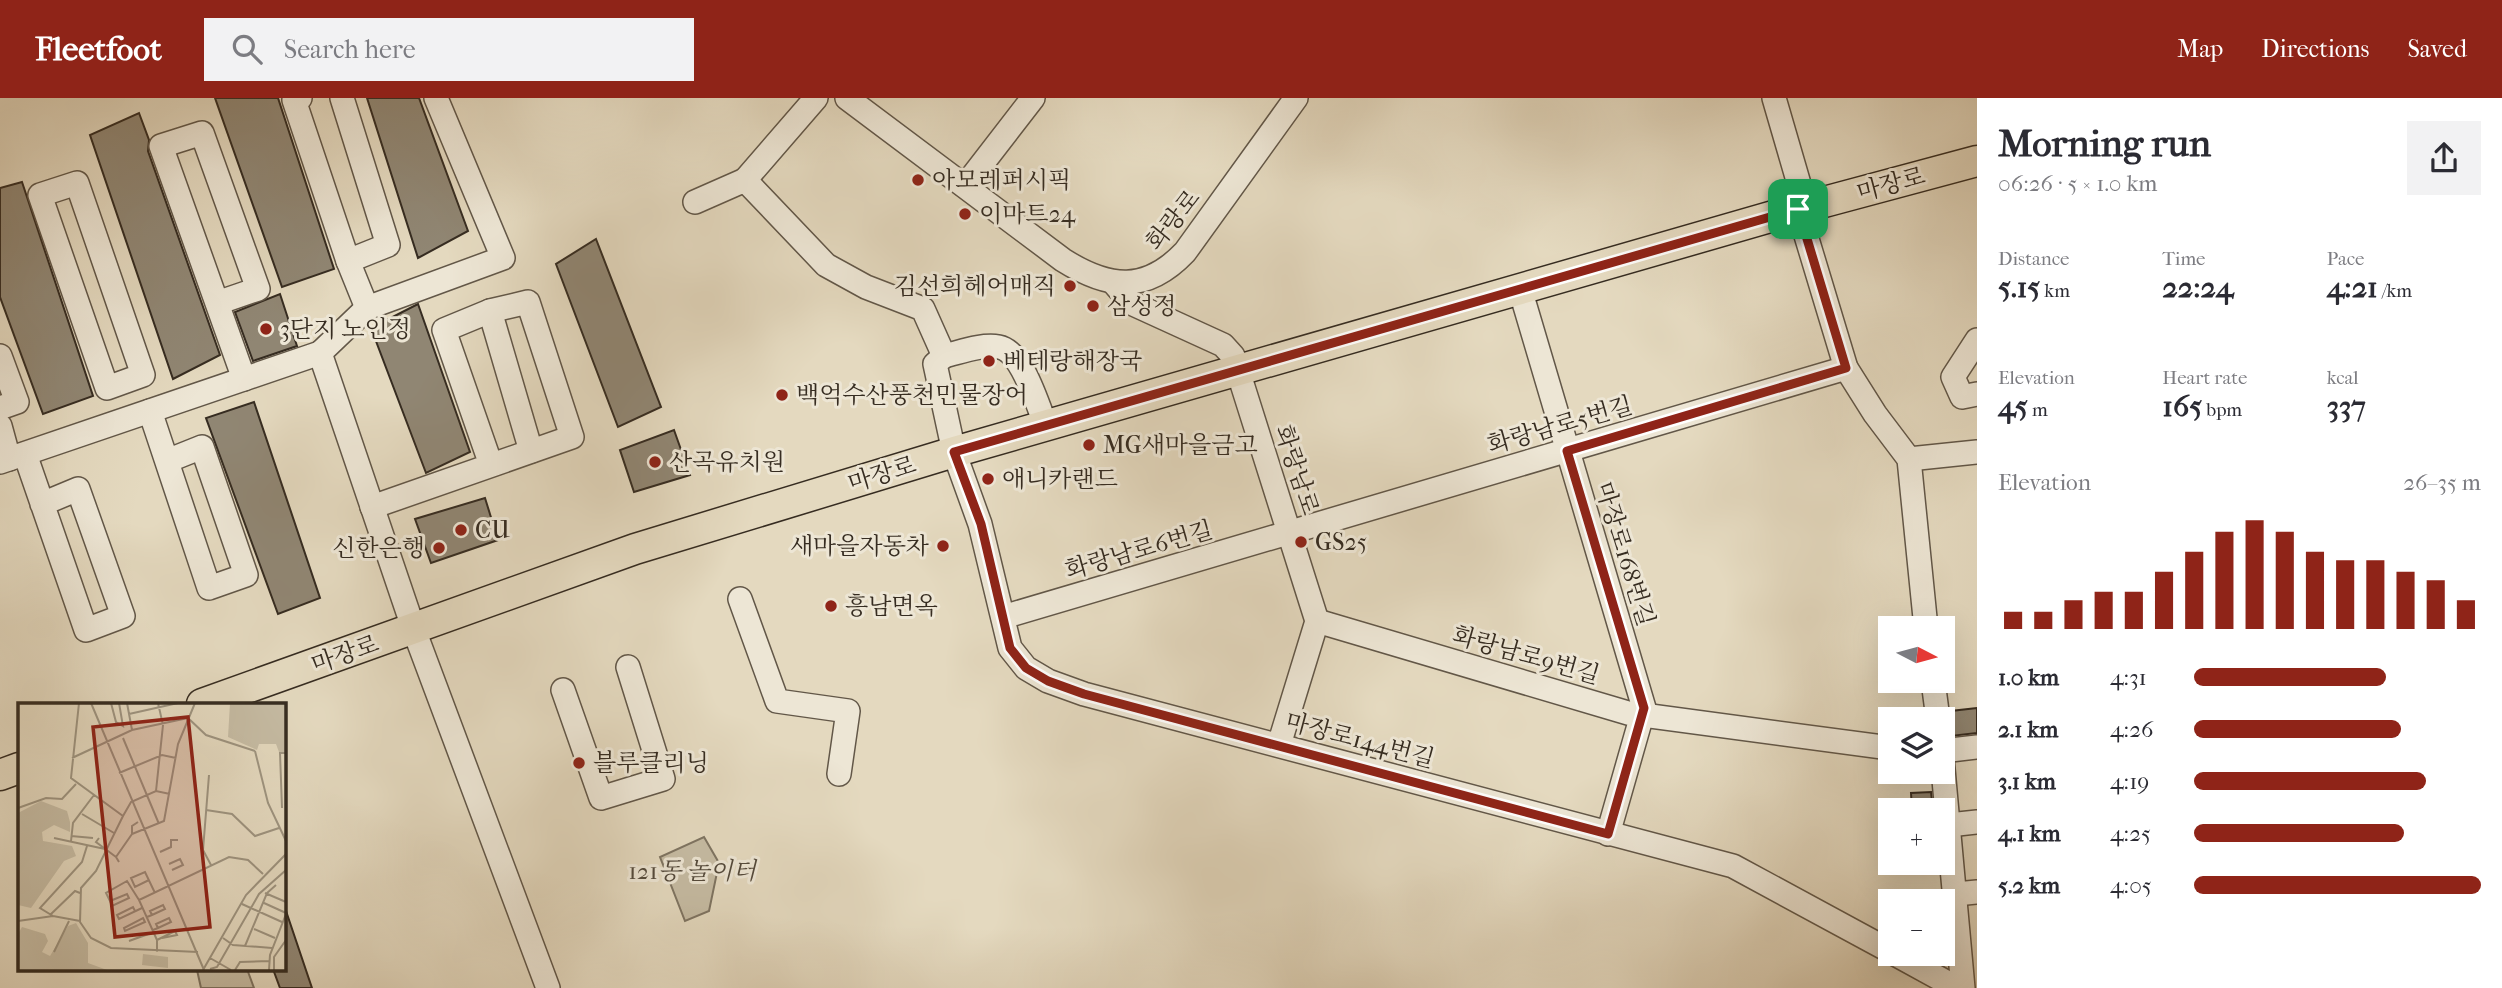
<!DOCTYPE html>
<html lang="en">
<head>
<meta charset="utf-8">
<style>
  body { margin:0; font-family:"IM FELL French Canon","Noto Serif KR",serif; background:#f2f2f3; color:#2b2b33; height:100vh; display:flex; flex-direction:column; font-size:26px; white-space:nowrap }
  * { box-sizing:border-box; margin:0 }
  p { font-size:23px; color:#7c7c81 }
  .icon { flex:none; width:38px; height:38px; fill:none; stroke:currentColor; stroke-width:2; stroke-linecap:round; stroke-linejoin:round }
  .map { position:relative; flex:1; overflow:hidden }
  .panel { display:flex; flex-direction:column; background:#fff; width:525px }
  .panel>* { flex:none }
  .needle { width:46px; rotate:96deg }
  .fabs { position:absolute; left:1878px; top:518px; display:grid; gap:14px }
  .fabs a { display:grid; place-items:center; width:77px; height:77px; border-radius:0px; background:#fff; box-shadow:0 7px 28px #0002; font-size:35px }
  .pin { position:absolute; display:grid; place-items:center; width:60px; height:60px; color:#fff; margin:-30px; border-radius:14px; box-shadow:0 4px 10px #0006 }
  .round { display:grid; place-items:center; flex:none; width:74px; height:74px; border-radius:0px; background:#f2f2f3 }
  .head { display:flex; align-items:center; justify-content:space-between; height:119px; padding:0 21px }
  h1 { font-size:38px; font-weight:800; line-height:52px }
  .stats { display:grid; grid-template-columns:repeat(3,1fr); gap:10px; height:119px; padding:7px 21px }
  .stats div { display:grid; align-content:center }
  .stats b { font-size:30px; font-weight:800 }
  .stats small { font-size:19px; font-weight:400 }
  .stats p { font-size:19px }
  .chart { height:196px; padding:14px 21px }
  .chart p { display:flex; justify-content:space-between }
  .chart svg { width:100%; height:126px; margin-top:7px; stroke:#8f2418; stroke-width:6 }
  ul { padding:0 21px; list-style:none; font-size:23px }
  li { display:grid; grid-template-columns:112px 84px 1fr; align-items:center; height:52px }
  li i { height:18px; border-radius:9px; background:#8f2418 }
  header { display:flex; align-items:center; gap:42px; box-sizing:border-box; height:98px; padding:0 35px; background:#8f2418; color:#fff }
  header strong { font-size:33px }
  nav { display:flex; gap:38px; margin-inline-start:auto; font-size:24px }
  .search { width:490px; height:63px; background:#f2f2f3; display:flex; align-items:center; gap:18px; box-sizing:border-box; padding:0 24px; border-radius:0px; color:#7c7c81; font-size:26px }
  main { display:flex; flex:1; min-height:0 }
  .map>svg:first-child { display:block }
  .green { fill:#c6bca4; stroke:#7e7462; stroke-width:2 }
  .building { fill:#908673; stroke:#362c21; stroke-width:2 }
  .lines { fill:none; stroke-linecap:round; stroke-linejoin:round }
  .minor-casing { stroke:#625748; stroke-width:26 }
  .major-casing { stroke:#362c21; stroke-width:33 }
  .minor { stroke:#ede6d5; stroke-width:23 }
  .major { stroke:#e4d9bf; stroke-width:30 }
  .route-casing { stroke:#fff; stroke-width:14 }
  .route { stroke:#8f2418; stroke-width:9 }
  .poi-dot { fill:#8f2418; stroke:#ede6d5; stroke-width:2.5 }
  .labels { text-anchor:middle; stroke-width:6; stroke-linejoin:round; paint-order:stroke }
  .poi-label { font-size:24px; fill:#362c21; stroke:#ede6d5; text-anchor:start }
  .street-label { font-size:24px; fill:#362c21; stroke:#ede6d5 }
  .park-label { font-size:24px; font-style:italic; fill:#53493b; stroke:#ede6d5 }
  .inset-road { fill:none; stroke:#9e9480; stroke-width:2 }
  .view { fill:#8f2418; fill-opacity:0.15; stroke:#8f2418; stroke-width:3.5 }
  .inset-edge { fill:none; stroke:#362c21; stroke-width:3.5 }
</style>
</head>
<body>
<header>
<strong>Fleetfoot</strong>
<div class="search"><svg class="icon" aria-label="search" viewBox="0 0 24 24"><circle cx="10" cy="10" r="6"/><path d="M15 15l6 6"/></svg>Search here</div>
<nav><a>Map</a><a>Directions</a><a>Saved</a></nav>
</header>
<main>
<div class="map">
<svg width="1977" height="890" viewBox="0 0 1977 890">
  <rect width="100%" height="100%" fill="#e4d9bf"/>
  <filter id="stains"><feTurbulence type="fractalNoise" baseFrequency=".00286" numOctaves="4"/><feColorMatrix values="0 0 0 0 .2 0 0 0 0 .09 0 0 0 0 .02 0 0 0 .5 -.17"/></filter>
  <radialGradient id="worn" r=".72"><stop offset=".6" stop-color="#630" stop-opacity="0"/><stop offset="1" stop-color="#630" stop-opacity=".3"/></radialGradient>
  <g class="green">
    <path d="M 704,739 L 719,765 L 709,813 L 685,823 L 660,759 Z"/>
    <path d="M 247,871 L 254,890 L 201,890 L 197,872 Z"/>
  </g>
  <g class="building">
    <path d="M 215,0 L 278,0 L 334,171 L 282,189 Z"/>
    <path d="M 367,0 L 419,0 L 468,133 L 418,160 Z"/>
    <path d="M 139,15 L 149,42 L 148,53 L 220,257 L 173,281 L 90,37 Z"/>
    <path d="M 22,84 L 93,298 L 43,316 L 0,199 L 0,90 Z"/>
    <path d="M 596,141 L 661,309 L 618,329 L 556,166 Z"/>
    <path d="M 280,196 L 297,248 L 253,263 L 235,214 Z"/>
    <path d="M 418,206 L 470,354 L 426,375 L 371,230 Z"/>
    <path d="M 254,304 L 320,500 L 278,516 L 206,320 Z"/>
    <path d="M 674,332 L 690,377 L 634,394 L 620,352 Z"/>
    <path d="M 485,400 L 498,442 L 431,465 L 415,421 Z"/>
    <path d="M 1977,610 L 1977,635 L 1942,639 L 1942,634 L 1951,626 L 1951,613 Z"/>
    <path d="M 1931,694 L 1933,712 L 1912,712 L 1911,695 Z"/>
    <path d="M 284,813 L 286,813 L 312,890 L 280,890 L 273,871 L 284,871 Z"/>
  </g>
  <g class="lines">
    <defs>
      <g id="minor">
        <path d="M 300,0 L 294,2 L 348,163 L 388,147 L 342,0"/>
        <path d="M 847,0 L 1063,162 C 1109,191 1146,195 1185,154 L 1296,0"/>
        <path d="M 1774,0 L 1799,86 L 1798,111 L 1846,270 L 1875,316 L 1909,361 L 1926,530"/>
        <path d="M 745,82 L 816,0"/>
        <path d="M 77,85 L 143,277 L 107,290 L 40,97 Z"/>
        <path d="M 965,88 L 1033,0"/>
        <path d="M 695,104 L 745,82 L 826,167 L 866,189 L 923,211 L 944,258 C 961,254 981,246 999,249 C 1022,253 1038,308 1046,328"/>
        <path d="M 348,163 L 367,210"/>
        <path d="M 1113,184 L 1131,205 L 1223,247 L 1233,258 L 1238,273 L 1317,523 L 1279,647"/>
        <path d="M 1520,191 L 1644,610 L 1608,736"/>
        <path d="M 217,205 L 258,191 L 202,35 L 161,48 L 244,281"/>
        <path d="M 490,213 L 531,353"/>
        <path d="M 1977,242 L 1953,279 L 1962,299 L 1977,296"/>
        <path d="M 320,255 L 367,210 L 503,160 L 436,0"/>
        <path d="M 0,258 L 17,304 L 0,310"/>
        <path d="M 944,258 L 935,266 L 954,354 L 980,426 L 1010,550 L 1026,570 L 1048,583 L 1084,596 L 1733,768 L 1890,853"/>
        <path d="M 150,313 L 209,490 L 246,477 L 202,349 L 167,363"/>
        <path d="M 0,328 L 9,361"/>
        <path d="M 25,356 L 86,532 L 123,518 L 78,391 L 42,406"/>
        <path d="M 1909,361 L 1977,354"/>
        <path d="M 0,364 L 320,255 L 414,532 L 548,890"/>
        <path d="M 372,409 L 572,339 L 528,204 L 490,213 L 444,232 L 491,367"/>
        <path d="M 740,501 L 777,603 L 848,613 L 839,676"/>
        <path d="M 1003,519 L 1846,270"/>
        <path d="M 1317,523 L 1628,615 L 1890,650"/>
        <path d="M 1933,583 L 1938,621"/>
        <path d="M 563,592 L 601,700 L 663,681 L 628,569"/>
        <path d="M 1942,653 L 1977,649"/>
        <path d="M 1942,660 L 1963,890"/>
        <path d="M 1949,727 L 1977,724"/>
        <path d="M 1956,796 L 1977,794"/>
        <path d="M 1895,856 L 1957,890"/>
      </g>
      <g id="major">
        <path d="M 202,606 L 635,451 L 954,354 L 1798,111 L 1977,63"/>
        <path d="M 0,677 L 19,670"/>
      </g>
    </defs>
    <use href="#minor" class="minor-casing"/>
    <use href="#major" class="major-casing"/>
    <use href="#minor" class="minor"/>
    <use href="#major" class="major"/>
  </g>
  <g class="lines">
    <defs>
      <path id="route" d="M 1798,111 L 1846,270 L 1567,353 L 1644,610 L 1608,736 L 1084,596 L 1048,583 L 1026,570 L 1010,550 L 981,426 L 954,354 Z"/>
    </defs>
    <use href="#route" class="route-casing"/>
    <use href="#route" class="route"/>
  </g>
  <g class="poi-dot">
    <circle cx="918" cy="82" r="7"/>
    <circle cx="965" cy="116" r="7"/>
    <circle cx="1070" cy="188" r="7"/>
    <circle cx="1093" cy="208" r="7"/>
    <circle cx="266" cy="231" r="7"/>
    <circle cx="989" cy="263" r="7"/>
    <circle cx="782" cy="297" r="7"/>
    <circle cx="1089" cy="347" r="7"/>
    <circle cx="655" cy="364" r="7"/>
    <circle cx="988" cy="381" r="7"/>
    <circle cx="461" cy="432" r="7"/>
    <circle cx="1301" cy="444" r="7"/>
    <circle cx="943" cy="448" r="7"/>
    <circle cx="439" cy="450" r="7"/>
    <circle cx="831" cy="508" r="7"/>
    <circle cx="579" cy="665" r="7"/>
  </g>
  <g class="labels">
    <g class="poi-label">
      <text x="932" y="90">아모레퍼시픽</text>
      <text x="979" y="124">이마트24</text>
      <text x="1056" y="196" text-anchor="end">김선희헤어매직</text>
      <text x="1107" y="216">삼성정</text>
      <text x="280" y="239">3단지 노인정</text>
      <text x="1003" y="271">베테랑해장국</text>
      <text x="796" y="305">백억수산풍천민물장어</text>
      <text x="1103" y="355">MG새마을금고</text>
      <text x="669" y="372">산곡유치원</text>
      <text x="1002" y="389">애니카랜드</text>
      <text x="475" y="440">CU</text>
      <text x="1315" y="452">GS25</text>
      <text x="929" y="456" text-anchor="end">새마을자동차</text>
      <text x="425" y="458" text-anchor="end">신한은행</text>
      <text x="845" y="516">흥남면옥</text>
      <text x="593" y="673">블루클리닝</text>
    </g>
    <g class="street-label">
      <text transform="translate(1891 86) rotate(-15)" y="8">마장로</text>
      <text transform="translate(1173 122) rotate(-51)" y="8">화랑로</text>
      <text transform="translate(1560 327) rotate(-16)" y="8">화랑남로5번길</text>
      <text transform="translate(1297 372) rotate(72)" y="8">화랑남로</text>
      <text transform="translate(882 376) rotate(-17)" y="8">마장로</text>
      <text transform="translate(1139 452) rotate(-16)" y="8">화랑남로6번길</text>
      <text transform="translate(1625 456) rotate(73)" y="8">마장로168번길</text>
      <text transform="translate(345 556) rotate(-19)" y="8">마장로</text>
      <text transform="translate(1526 557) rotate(16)" y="8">화랑남로9번길</text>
      <text transform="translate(1360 642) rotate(15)" y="8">마장로144번길</text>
    </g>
    <g class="park-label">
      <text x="692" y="781">121동 놀이터</text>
    </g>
  </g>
  <g transform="translate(18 605)">
    <rect width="268" height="268" fill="#e4d9bf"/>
    <path d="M 212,0 L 268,0 L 268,49 L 261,49 L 258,41 L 241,41 L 239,47 L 210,34 ZM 23,98 L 49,108 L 52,119 L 52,129 L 36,122 L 24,129 L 25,138 L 54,143 L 58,153 L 46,158 L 13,205 L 0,202 L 0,110 ZM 58,220 L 70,240 L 70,260 L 89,267 L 0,267 L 0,231 L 4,224 L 27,231 L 30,238 L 24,249 L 32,253 L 50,223 ZM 125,251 L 150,254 L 150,265 L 124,262 Z" fill="#c6bca4"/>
    <path class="inset-road" d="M 61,0 L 53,75 L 105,113 L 78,168 L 63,185 L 62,219 L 73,235 L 93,245 L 180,249M 73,0 L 186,267M 93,0 L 98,19 L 105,23 L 101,0M 109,0 L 114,27M 111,11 L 160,0M 170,15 L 188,32 L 237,48M 105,35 L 141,121M 237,48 L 250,100 L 268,138M 54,55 L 114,27 L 170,15M 101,70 L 144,52 L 158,55M 191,72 L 185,147 L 193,162M 138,88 L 145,22 L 140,0M 0,105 L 28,95 L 44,96 L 58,81M 264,105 L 262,50 L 268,50M 188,107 L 214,111 L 237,133 L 261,125M 64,111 L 96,130M 105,113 L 113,99 L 138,88 L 152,91M 114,131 L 146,118 L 160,41 L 177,0M 53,133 L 75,135M 36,135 L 87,146M 81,135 L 78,139 L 98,154M 53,138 L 55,120 L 76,92M 142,149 L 153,144 L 153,137 L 160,137M 101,159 L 98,154 L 114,131 L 114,123 L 120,119M 151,161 L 162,156 L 165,162 L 154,167M 131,177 L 117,184 L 113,175 L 127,169 L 137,190M 247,190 L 268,199M 92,198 L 109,191 L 111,195 L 94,203 L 92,198 L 88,190 L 109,178 L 121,197M 246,200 L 268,210M 224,201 L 264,219M 117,208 L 115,204 L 99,212 L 101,216 L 124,205M 32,212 L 57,188 L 62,190M 35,213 L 22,205 L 64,159 L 69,143M 129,214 L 134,212 L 147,206 L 145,202 L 132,208 L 134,212M 125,215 L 127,219 L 107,228 L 106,225 ZM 0,218 L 35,213 L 62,218M 236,226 L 257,235M 135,227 L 140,225 L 153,219 L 151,215 L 138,221 L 140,225M 130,231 L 111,238 L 136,229M 205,235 L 215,242 L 254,245M 139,237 L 157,228 L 159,232 L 144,235M 227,243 L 249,190 L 258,182M 36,249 L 51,218M 139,249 L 139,237 L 121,197 L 211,154 L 230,157 L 245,171M 192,255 L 213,267M 192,266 L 199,264 L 241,191 L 268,167M 185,267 L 228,192 L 268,151M 217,267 L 222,259 L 251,258M 251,267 L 252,252 L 268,211M 256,267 L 256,254 L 268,237"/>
    <path class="view" d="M 170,14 L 192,224 L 97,234 L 75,24 Z"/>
    <rect width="268" height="268" class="inset-edge"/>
  </g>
  <rect width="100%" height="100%" filter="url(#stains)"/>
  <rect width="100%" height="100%" fill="url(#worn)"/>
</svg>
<div class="fabs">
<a><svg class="needle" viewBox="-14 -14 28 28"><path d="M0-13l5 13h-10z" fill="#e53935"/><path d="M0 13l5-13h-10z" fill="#7c7c81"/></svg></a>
<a><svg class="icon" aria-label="layers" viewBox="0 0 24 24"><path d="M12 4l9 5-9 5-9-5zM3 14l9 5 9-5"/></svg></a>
<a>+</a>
<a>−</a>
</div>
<div class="pin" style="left:1798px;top:111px;background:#1e9e55"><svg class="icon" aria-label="arrive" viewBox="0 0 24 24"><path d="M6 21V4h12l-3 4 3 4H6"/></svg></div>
</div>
<section class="panel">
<div class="head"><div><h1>Morning run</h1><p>06:26 · 5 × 1.0 km</p></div><a class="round"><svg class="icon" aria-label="share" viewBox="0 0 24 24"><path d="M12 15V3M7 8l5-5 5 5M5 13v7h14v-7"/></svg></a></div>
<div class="stats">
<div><p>Distance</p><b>5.15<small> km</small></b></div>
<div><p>Time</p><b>22:24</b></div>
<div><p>Pace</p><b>4:21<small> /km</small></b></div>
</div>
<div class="stats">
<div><p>Elevation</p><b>45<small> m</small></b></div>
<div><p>Heart rate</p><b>165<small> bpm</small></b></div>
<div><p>kcal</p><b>337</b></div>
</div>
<div class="chart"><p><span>Elevation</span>26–35 m</p>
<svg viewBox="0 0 160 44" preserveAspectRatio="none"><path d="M5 44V38M15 44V38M25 44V34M35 44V31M45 44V31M55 44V24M65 44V17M75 44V10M85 44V6M95 44V10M105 44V17M115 44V20M125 44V20M135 44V24M145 44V27M155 44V34"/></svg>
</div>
<ul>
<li><b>1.0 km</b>4:31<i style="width:67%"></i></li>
<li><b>2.1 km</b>4:26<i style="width:72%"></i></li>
<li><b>3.1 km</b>4:19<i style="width:81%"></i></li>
<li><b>4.1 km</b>4:25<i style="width:73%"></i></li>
<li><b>5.2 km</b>4:05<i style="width:100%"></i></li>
</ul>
</section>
</main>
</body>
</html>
